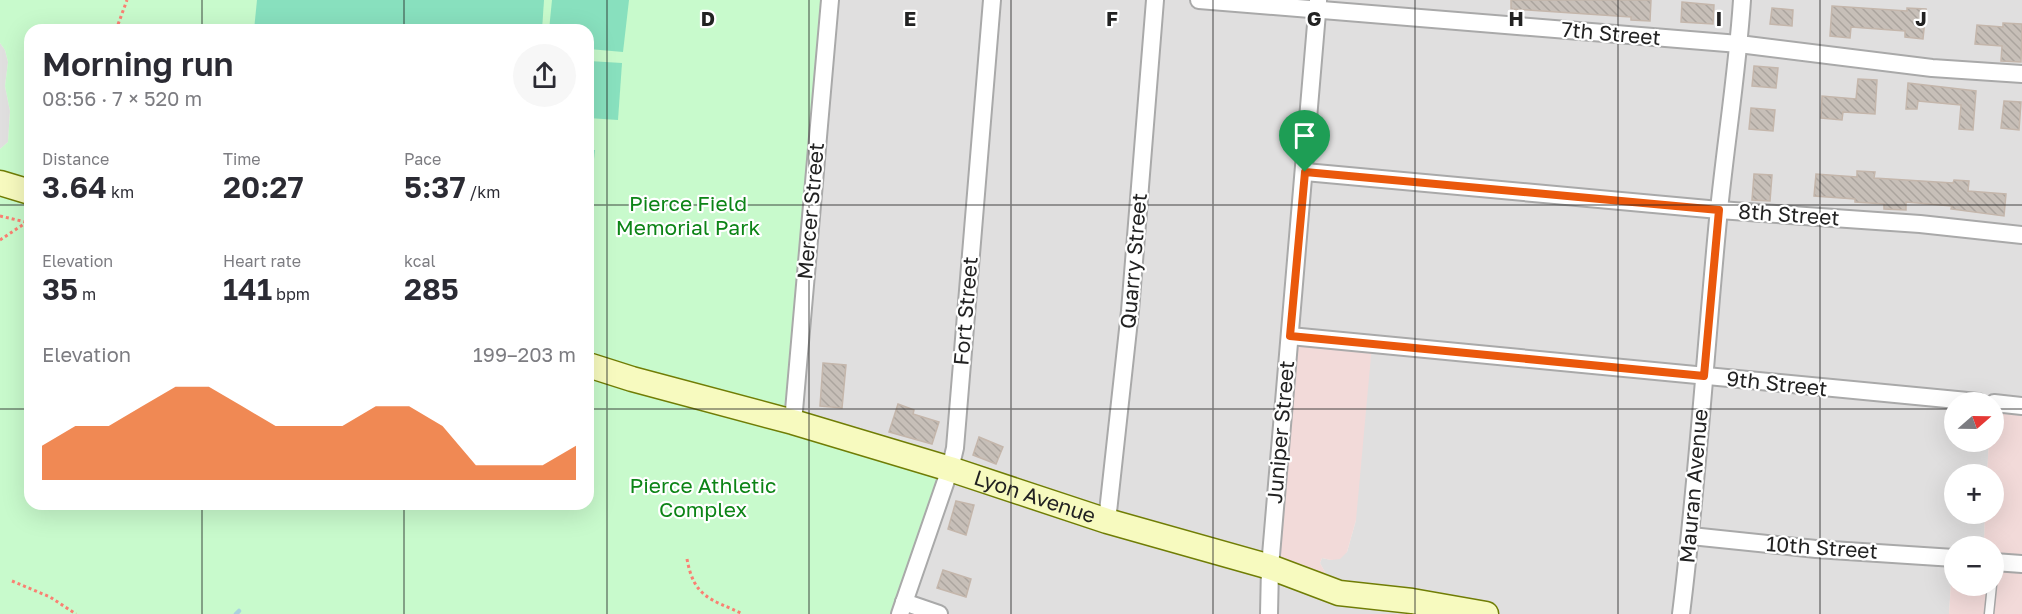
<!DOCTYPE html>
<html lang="en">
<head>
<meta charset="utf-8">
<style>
  body { margin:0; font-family:"Golos Text",sans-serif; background:#f7f7f7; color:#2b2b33; height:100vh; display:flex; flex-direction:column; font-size:22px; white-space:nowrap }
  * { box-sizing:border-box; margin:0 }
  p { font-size:20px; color:#7c7c81 }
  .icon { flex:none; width:33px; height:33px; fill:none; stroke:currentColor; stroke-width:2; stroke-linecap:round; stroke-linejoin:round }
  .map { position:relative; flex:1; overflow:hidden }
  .drawer { position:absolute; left:24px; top:24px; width:570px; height:486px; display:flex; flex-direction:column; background:#fff; border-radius:18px; box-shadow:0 6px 24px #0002 }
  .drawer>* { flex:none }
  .needle { width:39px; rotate:70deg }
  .buttons { position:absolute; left:1944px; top:392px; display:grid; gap:12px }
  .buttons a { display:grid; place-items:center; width:60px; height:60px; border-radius:50%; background:#fff; box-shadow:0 6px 24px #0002; font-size:30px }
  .pin { position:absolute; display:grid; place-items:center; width:51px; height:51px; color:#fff; margin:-62px -26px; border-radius:50% 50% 50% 0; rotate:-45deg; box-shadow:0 0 6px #0007 }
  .pin .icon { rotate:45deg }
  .round { display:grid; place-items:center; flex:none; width:63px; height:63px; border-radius:32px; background:#f7f7f7 }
  .head { display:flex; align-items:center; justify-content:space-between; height:102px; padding:0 18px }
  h1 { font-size:33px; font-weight:600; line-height:45px }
  .stats { display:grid; grid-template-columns:repeat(3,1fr); gap:9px; height:102px; padding:6px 18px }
  .stats div { display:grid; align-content:center }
  .stats b { font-size:30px; font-weight:600 }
  .stats small { font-size:16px; font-weight:400 }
  .stats p { font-size:16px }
  .chart { height:168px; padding:12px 18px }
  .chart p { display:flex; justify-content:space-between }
  .chart svg { width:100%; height:108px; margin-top:6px; fill:#ea580c; opacity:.7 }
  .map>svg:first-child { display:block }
  .residential { fill:#e0dfdf; fill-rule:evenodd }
  .commercial { fill:#f2dad9 }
  .park { fill:#c8facc; fill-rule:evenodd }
  .pitch { fill:#88e0be }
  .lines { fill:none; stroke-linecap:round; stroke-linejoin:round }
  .stream { stroke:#aad3df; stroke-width:4.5 }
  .building { fill:url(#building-back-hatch); stroke:#c4b6ab; stroke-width:1.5 }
  .lane-casing { stroke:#a9a9a9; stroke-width:11 }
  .street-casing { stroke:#a9a9a9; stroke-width:20 }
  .secondary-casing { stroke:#707d05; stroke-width:27 }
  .path { stroke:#fa8072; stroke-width:3; stroke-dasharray:3 3; stroke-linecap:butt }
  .lane { stroke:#fff; stroke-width:8 }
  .street { stroke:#fff; stroke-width:16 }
  .secondary { stroke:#f7fabf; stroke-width:24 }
  .route-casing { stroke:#fff; stroke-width:12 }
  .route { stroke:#ea580c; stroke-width:8 }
  .grid { fill:none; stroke:#222; stroke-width:1.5; stroke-opacity:0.55 }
  .labels { text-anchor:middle; stroke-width:4.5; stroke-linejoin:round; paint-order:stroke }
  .street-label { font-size:21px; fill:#222; stroke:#fff }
  .park-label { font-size:21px; fill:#0c8416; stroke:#fff }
  .grid-label { font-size:20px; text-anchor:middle; font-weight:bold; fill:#222; stroke:#fff; stroke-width:4.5; stroke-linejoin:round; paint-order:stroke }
</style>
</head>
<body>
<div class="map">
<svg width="2022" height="614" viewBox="0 0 2022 614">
  <defs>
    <pattern id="building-back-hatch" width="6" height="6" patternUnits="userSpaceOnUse" patternTransform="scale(1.5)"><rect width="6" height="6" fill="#c7bfb8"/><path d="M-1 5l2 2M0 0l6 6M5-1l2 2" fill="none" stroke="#aba49e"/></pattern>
  </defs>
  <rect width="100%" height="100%" fill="#f2efe9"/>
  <g class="residential">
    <path d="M 823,0 L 2022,0 L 2022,407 L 1994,402 L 1954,402 L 1954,441 L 1989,441 L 1987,474 L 1954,474 L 1954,513 L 1985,513 L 1984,546 L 1954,546 L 1954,567 L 1952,567 L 1949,614 L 894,614 L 790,410 ZM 1356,520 L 1347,552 L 1331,560 L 1322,558 L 1320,563 L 1326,574 L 1337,579 L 1267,559 Z"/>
    <path d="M 0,43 L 5,50 L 8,62 L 5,86 L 10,111 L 8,142 L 0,149 Z"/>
  </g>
  <g class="commercial">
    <path d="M 1288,339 L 1372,345 L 1356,520 L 1347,552 L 1340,559 L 1331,560 L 1322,558 L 1320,563 L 1326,574 L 1337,579 L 1355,583 L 1356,587 L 1267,559 Z"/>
    <path d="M 1994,407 L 2022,407 L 2022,614 L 1949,614 L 1952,567 L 1954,567 L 1954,585 L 1994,585 L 1994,546 L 1984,546 L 1985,513 L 1994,513 L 1994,474 L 1987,474 L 1989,441 L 1994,441 Z"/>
  </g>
  <path class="park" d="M 0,0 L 823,0 L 790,410 L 943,471 L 894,614 L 0,614 L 0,149 L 8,142 L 10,111 L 5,86 L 8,62 L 5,50 L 0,43 ZM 30,30 L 588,30 L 588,504 L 30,504 Z"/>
  <g class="pitch">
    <path d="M 257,0 L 544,0 L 542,30 L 254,30 Z"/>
    <path d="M 552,0 L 629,0 L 623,52 L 589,49 L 588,30 L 549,30 Z"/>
    <path d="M 589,61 L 622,63 L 618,120 L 588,118 Z"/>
    <path d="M 588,150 L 595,150 L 588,215 Z"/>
  </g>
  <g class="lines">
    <path class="stream" d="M 236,614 L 239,611"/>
  </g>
  <g class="building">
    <path d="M 1511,0 L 1651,0 L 1650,21 L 1631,20 L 1631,17 L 1511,9 Z"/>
    <path d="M 1682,2 L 1714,5 L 1713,24 L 1681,22 Z"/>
    <path d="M 1832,6 L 1907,11 L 1907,8 L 1926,9 L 1923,39 L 1905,37 L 1905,31 L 1851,27 L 1850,38 L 1830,36 Z"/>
    <path d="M 1772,8 L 1793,10 L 1792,26 L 1770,24 Z"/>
    <path d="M 2003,23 L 2022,24 L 2021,62 L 2001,61 L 2002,46 L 1975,44 L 1977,25 L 2003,27 Z"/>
    <path d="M 1754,66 L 1778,68 L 1776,88 L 1752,86 Z"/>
    <path d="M 1858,79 L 1877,80 L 1875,114 L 1843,112 L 1842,120 L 1821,118 L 1822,96 L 1856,99 Z"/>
    <path d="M 1908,83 L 1976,91 L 1973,130 L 1959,129 L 1961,105 L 1918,101 L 1917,109 L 1906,109 Z"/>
    <path d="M 2004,101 L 2021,102 L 2019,130 L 2001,128 Z"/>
    <path d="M 1751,108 L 1775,110 L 1773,131 L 1749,129 Z"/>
    <path d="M 1857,171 L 1875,172 L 1874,178 L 1953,183 L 1954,180 L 1969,181 L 1968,191 L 2006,194 L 2004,216 L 1951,209 L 1952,206 L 1906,202 L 1906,210 L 1884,209 L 1884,204 L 1855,202 L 1855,199 L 1814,196 L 1816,174 L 1857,177 Z"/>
    <path d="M 1754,174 L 1772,175 L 1770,201 L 1752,200 Z"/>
    <path d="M 823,363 L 846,365 L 842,408 L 820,406 Z"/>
    <path d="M 898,404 L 914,410 L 913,414 L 939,422 L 932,444 L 889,432 Z"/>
    <path d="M 979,437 L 1003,447 L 996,464 L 973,455 Z"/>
    <path d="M 956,501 L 974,505 L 966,535 L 948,529 Z"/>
    <path d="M 943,570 L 971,579 L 966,597 L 937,588 Z"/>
  </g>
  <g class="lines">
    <defs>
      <g id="lane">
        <path d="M 1994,574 L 1995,562"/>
        <path d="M 1989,614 L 1992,585"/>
      </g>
      <g id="street">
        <path d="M 1199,0 L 1739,44 L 1932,68 L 2022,74"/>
        <path d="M 1305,172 L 1719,210 L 1920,224 L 2022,235"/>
        <path d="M 1290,336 L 1978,402"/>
        <path d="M 1994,403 L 2022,406"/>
        <path d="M 793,422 L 830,0"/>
        <path d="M 1107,521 L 1130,311 L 1155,0"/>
        <path d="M 1691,536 L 1816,549 L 1954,558"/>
        <path d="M 1994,562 L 2022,564"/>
        <path d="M 904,602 L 939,614"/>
        <path d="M 900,614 L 950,469 L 955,448 L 992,0"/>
        <path d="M 1269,614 L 1270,567 L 1318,1"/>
        <path d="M 1681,614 C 1697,486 1705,358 1717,230 C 1724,153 1737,77 1742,0"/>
      </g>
      <g id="secondary">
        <path d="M 0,183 L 30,192"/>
        <path id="s1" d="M 588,365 L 632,379 L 793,422 L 950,469 L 1107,521 L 1270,567 L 1339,593 L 1412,601 L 1486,614"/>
      </g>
    </defs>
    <use href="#lane" class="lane-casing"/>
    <use href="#street" class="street-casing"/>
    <use href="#secondary" class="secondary-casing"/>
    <g class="path">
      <path d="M 116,30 L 127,0"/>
      <path d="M 0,216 L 30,223"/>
      <path d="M 0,240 L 27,222"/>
      <path d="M 687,559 C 694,598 711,599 743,614"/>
      <path d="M 12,581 L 50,597 L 76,614"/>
    </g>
    <use href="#lane" class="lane"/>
    <use href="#street" class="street"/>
    <use href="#secondary" class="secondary"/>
  </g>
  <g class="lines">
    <defs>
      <path id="route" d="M 1305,172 L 1719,210 L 1704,376 L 1290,336 Z"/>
    </defs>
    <use href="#route" class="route-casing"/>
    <use href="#route" class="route"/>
  </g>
  <path class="grid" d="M 202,0 L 202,30M 404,0 L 404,30M 607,0 L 607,614M 809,0 L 809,614M 1011,0 L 1011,614M 1213,0 L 1213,614M 1415,0 L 1415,614M 1618,0 L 1618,614M 1820,0 L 1820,614M 0,205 L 30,205M 588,205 L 2022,205M 0,409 L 30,409M 588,409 L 1954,409M 1994,409 L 2022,409M 202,504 L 202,614M 404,504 L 404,614"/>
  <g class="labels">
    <g class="street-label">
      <text transform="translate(1611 34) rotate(5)" y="7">7th Street</text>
      <text transform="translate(811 211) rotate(-85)" y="7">Mercer Street</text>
      <text transform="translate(1789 215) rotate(4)" y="7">8th Street</text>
      <text transform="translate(1134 261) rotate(-85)" y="7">Quarry Street</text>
      <text transform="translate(966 311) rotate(-85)" y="7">Fort Street</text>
      <text transform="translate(1777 384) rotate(6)" y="7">9th Street</text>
      <text transform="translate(1281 432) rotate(-85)" y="7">Juniper Street</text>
      <text transform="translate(1694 486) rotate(-85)" y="7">Mauran Avenue</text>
      <text dy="7" stroke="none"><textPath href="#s1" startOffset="466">Lyon Avenue</textPath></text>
      <text transform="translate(1822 548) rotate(4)" y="7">10th Street</text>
    </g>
    <g class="park-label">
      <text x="688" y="211">Pierce Field<tspan x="688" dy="24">Memorial Park</tspan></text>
      <text x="703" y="493">Pierce Athletic<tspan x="703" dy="24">Complex</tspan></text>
    </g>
  </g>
  <g class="grid-label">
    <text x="708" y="26">D</text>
    <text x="910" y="26">E</text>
    <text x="1112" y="26">F</text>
    <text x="1314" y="26">G</text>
    <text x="1516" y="26">H</text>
    <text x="1719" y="26">I</text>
    <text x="1921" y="26">J</text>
  </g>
</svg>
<div class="buttons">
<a><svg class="needle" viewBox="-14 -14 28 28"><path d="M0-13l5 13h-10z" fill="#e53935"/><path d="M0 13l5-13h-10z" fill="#7c7c81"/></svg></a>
<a>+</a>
<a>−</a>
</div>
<div class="pin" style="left:1305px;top:172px;background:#1e9e55"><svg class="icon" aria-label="arrive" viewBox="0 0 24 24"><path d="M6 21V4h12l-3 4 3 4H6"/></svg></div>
<section class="drawer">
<div class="head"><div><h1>Morning run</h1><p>08:56 · 7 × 520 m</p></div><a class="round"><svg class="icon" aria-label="share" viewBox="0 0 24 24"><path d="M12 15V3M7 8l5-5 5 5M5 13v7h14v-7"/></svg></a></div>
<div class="stats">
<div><p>Distance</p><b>3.64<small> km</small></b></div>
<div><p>Time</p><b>20:27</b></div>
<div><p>Pace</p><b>5:37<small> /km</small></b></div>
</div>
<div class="stats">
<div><p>Elevation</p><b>35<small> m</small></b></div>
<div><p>Heart rate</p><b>141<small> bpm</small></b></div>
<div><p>kcal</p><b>285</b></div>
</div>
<div class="chart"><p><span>Elevation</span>199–203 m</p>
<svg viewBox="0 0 160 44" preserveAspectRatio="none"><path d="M0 44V30L10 22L20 22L30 14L40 6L50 6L60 14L70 22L80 22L90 22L100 14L110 14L120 22L130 38L140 38L150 38L160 30V44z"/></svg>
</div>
</section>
</div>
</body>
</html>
